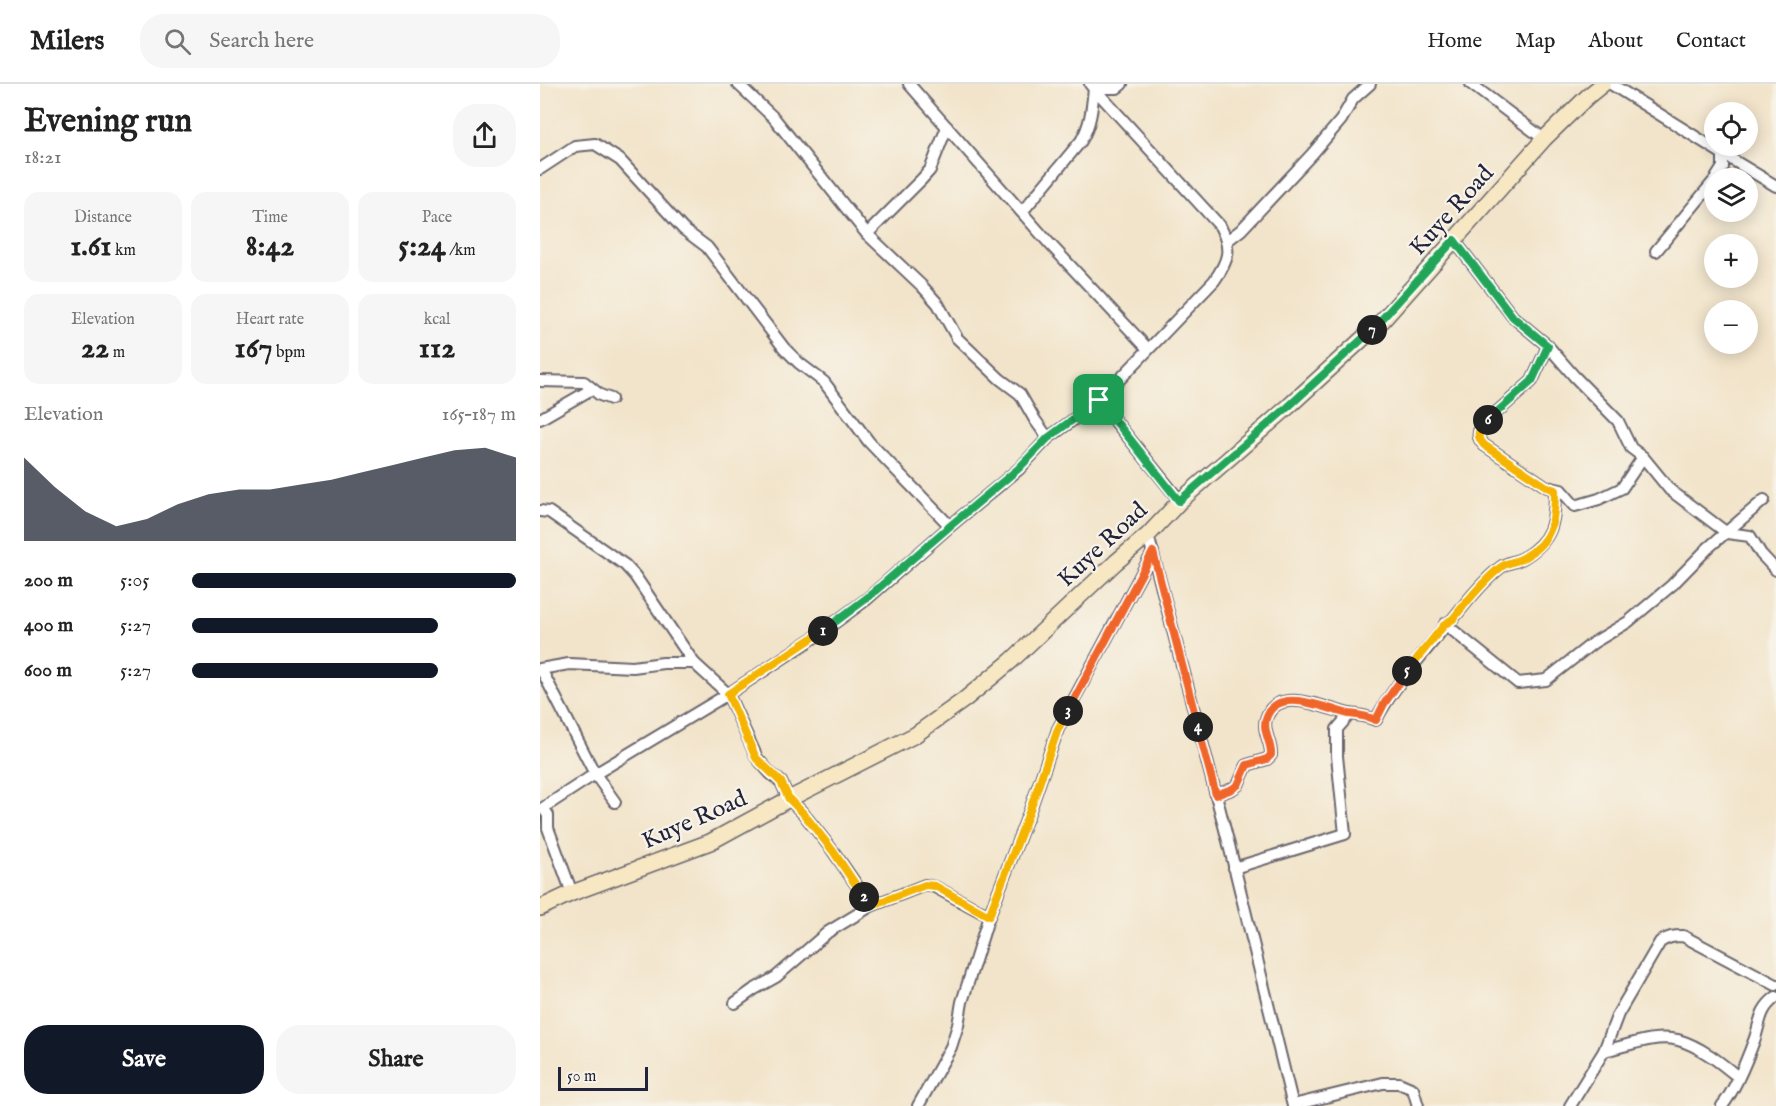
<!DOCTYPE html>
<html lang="en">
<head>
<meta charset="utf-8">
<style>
  body { margin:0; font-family:"IM FELL English",serif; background:#f6f6f6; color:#222; height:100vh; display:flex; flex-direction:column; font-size:22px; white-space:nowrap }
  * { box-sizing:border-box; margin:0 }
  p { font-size:20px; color:#767676 }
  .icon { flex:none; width:33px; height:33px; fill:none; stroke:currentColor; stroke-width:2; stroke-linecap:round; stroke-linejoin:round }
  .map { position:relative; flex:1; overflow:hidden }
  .details { display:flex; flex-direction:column; background:#fff; width:540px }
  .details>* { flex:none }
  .tools { position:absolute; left:1164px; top:18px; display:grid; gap:12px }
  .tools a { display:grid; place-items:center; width:54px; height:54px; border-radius:50%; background:#fff; box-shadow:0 3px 15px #0003; font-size:30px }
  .scale { position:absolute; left:18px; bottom:15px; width:90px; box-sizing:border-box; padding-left:6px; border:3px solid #22223b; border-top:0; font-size:16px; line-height:21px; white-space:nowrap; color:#22223b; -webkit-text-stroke:4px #f7f3e8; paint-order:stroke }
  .pin { position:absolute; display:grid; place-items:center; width:51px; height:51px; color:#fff; margin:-26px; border-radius:12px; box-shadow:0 3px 9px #0006 }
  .km { position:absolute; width:30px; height:30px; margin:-15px; border-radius:50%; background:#222; color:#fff; font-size:16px; line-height:30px; text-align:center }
  .round { display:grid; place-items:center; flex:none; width:63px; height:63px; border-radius:24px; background:#f6f6f6 }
  .overview { display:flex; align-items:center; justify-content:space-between; height:102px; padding:0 24px }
  h1 { font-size:33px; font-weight:700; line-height:45px }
  .stats { display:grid; grid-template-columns:repeat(3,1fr); gap:9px; height:102px; padding:6px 24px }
  .stats div { display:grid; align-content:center; border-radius:15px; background:#f6f6f6; text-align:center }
  .stats b { font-size:30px; font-weight:700 }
  .stats small { font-size:16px; font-weight:400 }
  .stats p { font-size:16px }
  .chart { height:168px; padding:12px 24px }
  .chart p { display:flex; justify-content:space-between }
  .chart svg { width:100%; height:108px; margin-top:6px; fill:#111827; opacity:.7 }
  .action { display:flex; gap:12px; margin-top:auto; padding:12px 24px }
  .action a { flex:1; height:69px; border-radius:24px; background:#111827; color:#fff; font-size:24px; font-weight:700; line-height:69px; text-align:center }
  .action a+a { background:#f6f6f6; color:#222 }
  ul { padding:0 24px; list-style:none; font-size:20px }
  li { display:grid; grid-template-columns:96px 72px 1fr; align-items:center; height:45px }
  li i { height:15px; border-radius:8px; background:#111827 }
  header { display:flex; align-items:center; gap:36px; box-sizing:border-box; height:84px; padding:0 30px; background:#fff; border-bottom:2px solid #e0e0e0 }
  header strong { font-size:28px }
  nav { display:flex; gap:33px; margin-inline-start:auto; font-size:21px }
  .search { width:420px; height:54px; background:#f6f6f6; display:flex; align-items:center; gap:15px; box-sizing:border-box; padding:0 21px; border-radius:24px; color:#767676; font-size:22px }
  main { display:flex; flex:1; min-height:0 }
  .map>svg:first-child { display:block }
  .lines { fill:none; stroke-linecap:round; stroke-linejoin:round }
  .street-casing { stroke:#6b666d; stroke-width:14 }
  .secondary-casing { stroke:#6b666d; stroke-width:18 }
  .street { stroke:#fff; stroke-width:10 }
  .secondary { stroke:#f7e8c3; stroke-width:15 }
  .split-1-casing { stroke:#fff; stroke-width:12 }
  .split-2-casing { stroke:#fff; stroke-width:12 }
  .split-3-casing { stroke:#fff; stroke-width:12 }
  .split-4-casing { stroke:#fff; stroke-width:12 }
  .split-5-casing { stroke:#fff; stroke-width:12 }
  .split-6-casing { stroke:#fff; stroke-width:12 }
  .split-7-casing { stroke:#fff; stroke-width:12 }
  .split-8-casing { stroke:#fff; stroke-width:12 }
  .split-1 { stroke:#22a559; stroke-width:8 }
  .split-2 { stroke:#f5b400; stroke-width:8 }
  .split-3 { stroke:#f5b400; stroke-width:8 }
  .split-4 { stroke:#f0652b; stroke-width:8 }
  .split-5 { stroke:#f0652b; stroke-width:8 }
  .split-6 { stroke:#f5b400; stroke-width:8 }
  .split-7 { stroke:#22a559; stroke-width:8 }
  .split-8 { stroke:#22a559; stroke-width:8 }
  .labels { text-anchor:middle; stroke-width:4.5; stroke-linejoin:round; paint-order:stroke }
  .street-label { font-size:24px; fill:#22223b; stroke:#f7f3e8 }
</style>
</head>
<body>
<header>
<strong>Milers</strong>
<div class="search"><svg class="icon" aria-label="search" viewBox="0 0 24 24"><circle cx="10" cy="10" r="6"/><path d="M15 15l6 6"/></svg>Search here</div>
<nav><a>Home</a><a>Map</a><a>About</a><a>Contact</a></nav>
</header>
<main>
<section class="details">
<div class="overview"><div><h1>Evening run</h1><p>18:21</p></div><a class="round"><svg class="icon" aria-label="share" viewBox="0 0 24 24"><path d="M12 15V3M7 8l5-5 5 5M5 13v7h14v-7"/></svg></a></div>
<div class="stats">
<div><p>Distance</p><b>1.61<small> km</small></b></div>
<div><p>Time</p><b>8:42</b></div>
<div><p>Pace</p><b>5:24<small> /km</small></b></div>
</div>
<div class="stats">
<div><p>Elevation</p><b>22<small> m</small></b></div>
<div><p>Heart rate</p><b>167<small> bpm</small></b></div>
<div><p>kcal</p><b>112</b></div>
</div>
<div class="chart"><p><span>Elevation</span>165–187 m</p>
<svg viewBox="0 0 160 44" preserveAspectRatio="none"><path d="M0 44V10L10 22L20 32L30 38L40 35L50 29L60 25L70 23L80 23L90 21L100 19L110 16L120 13L130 10L140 7L150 6L160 10V44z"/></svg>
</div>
<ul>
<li><b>200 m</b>5:05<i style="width:100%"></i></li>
<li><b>400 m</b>5:27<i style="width:76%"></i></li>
<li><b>600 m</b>5:27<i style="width:76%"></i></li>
</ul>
<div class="action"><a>Save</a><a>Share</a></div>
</section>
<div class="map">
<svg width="1236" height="1022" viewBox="0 0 1236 1022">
  <rect width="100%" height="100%" fill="#f7f3e8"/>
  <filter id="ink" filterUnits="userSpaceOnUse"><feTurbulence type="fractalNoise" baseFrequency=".0167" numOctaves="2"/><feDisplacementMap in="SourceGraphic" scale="12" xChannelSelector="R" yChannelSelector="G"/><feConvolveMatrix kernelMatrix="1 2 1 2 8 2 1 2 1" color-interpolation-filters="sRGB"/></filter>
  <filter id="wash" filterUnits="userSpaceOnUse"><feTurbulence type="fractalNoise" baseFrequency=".008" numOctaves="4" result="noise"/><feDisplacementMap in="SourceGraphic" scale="24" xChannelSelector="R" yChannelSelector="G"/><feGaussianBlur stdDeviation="1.35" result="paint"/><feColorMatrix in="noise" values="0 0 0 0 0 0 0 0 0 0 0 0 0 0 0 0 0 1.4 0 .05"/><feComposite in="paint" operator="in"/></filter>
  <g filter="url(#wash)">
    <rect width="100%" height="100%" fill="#f2e4ca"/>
  </g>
  <g filter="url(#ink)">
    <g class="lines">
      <defs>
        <g id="street">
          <path d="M 198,0 L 234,34 L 327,150 L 382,202 L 398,220 L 417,254 L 460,295 L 480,310 L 495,336 L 508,354"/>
          <path d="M 369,0 L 508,158 L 608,265"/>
          <path d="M 931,0 L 1004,55"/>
          <path d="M 1071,0 L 1183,70 L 1183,83 L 1176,94"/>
          <path d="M 1183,70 L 1236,102"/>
          <path d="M 0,85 L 35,62 L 55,60 L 80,76 L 143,145 L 167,163 L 244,264 L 259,279 L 284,298 L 329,358 L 410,442"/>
          <path d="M 482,128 L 541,57 C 551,40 552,24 554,4 L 577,4 L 582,0"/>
          <path d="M 327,150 L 382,95 L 390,86 L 407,43"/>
          <path d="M 688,156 L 701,146 L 773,69 L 801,36 L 813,15 L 830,0"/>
          <path d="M 914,156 L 973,233 L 1008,262 L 1034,292 L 1078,337 L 1091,364 L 1103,373 L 1130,406 L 1187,449 L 1210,452 L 1221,470 L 1236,486"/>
          <path d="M 1116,167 L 1174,97"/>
          <path d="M 1008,262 L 992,297 L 941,342 C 937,351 938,354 944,361 L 1007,403 L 1021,406 L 1035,422 L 1059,415 L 1082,404 L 1103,373"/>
          <path d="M 0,297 L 44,298 L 60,311 L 71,315"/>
          <path d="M 559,317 L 640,417"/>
          <path d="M 0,335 L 52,305"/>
          <path d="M 0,427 L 9,428 L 85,481 L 95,492 L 154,579 L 188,610 L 217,674 L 230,689 L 241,698 L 249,715 L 263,729 L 293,767 L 331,822"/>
          <path d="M 608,451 L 688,757 L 753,1022"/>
          <path d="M 905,540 L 978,599 L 1006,596 L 1053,559 L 1088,538 L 1132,501 L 1169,463 L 1224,416"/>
          <path d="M 0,585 L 29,580 L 93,583 L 123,579 L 154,579"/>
          <path d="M 1,585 L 55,690 L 75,718"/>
          <path d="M 676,711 L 692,705 L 698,701 L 707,681 L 727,675 L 731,671 C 732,659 722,647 726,635 C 736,600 787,625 809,630 C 819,631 827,632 836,636 C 852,605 873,582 894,556 C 901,548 904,541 913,535 C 927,517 943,497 961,483 C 968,478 976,478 983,474 C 1013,456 1015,438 1015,406"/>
          <path d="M 694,784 L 805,750 L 797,672 L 797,645 L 810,630"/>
          <path d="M 32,809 L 8,744 L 8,731 L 3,724 L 55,690 L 188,610 L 275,553 L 327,515 L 410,442 L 479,385 L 508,354 L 559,317 L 674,197 C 689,176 692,165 680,142 L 550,0"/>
          <path d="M 195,919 L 213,906 L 236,893 L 288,848 L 331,822 L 385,801 L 395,803 L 449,832"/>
          <path d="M 1064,967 C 1087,962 1115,950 1138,956 C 1160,962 1181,979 1198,993"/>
          <path d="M 753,1021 L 843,999 L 859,999 L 873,1005 L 878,1022"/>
          <path d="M 378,1022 L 411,963 L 418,941 L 422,918 L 449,832 L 490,726 L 518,645 L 613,468"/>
          <path d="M 1030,1022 L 1064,967 L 1078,930 L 1120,858 C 1128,853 1133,852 1143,852 L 1236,901"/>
          <path d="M 1182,1022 C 1195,1006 1208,973 1215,954 C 1221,935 1220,925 1236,913"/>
        </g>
        <path id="secondary" d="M 0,824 L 32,809 L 170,758 L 249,715 L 375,651 L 424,616 L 471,577 L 576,478 L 608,451 L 640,417 L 748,323 L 843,236 L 1004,55 L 1047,13 L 1063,0"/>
      </defs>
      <use href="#street" class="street-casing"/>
      <use href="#secondary" class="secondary-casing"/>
      <use href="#street" class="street"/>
      <use href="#secondary" class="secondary"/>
    </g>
  </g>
  <g class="lines" filter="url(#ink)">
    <defs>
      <path id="split-1" d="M 283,547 L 327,514 L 410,442 L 478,385 L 508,354 L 559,316"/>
      <path id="split-2" d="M 283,547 L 188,610 L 216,674 L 241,698 L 249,715 L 263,729 L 293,767 L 324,813"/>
      <path id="split-3" d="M 324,813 L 331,822 L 385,801 L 395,802 L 449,832 L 490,726 L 518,645 L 528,627"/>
      <path id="split-4" d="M 528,627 L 613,468 L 658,643"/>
      <path id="split-5" d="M 658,643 L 676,711 L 692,705 L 698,701 L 707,681 L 727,675 L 731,671 C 732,659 722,647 726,635 C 736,600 786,625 809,630 C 819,631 827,632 836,636 L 844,620 L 867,587"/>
      <path id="split-6" d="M 867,587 L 905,540 L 913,535 C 927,517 943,497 961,483 C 968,478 976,478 983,474 C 1013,457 1015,437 1015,406 L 1007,403 L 944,361 C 935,351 938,345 948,336"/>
      <path id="split-7" d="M 832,246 L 914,156 L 973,233 L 1008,262 L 992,297 L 948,336"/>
      <path id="split-8" d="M 559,316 L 639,417 L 748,323 L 832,246"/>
    </defs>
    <use href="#split-1" class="split-1-casing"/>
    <use href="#split-2" class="split-2-casing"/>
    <use href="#split-3" class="split-3-casing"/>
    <use href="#split-4" class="split-4-casing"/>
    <use href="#split-5" class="split-5-casing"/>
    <use href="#split-6" class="split-6-casing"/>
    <use href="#split-7" class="split-7-casing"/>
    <use href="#split-8" class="split-8-casing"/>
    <use href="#split-1" class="split-1"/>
    <use href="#split-2" class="split-2"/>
    <use href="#split-3" class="split-3"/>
    <use href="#split-4" class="split-4"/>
    <use href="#split-5" class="split-5"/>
    <use href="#split-6" class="split-6"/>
    <use href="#split-7" class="split-7"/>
    <use href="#split-8" class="split-8"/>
  </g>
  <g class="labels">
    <g class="street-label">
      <text transform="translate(911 126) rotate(-48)" y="8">Kuye Road</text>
      <text transform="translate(562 460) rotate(-43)" y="8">Kuye Road</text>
      <text transform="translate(154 735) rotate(-24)" y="8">Kuye Road</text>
    </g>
  </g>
</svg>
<div class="tools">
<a><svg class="icon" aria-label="locate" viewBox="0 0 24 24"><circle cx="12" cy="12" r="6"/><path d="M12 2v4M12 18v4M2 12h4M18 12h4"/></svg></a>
<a><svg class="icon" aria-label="layers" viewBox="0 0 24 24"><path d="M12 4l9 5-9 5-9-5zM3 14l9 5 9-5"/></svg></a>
<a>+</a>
<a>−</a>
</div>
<div class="scale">50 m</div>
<div class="pin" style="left:559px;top:316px;background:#1e9e55"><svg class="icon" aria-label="arrive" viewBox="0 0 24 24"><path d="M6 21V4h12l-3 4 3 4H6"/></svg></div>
<b class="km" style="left:283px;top:547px">1</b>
<b class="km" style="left:324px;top:813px">2</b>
<b class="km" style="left:528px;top:627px">3</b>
<b class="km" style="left:658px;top:643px">4</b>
<b class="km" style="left:867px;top:587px">5</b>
<b class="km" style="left:948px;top:336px">6</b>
<b class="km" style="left:832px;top:246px">7</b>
</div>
</main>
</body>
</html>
